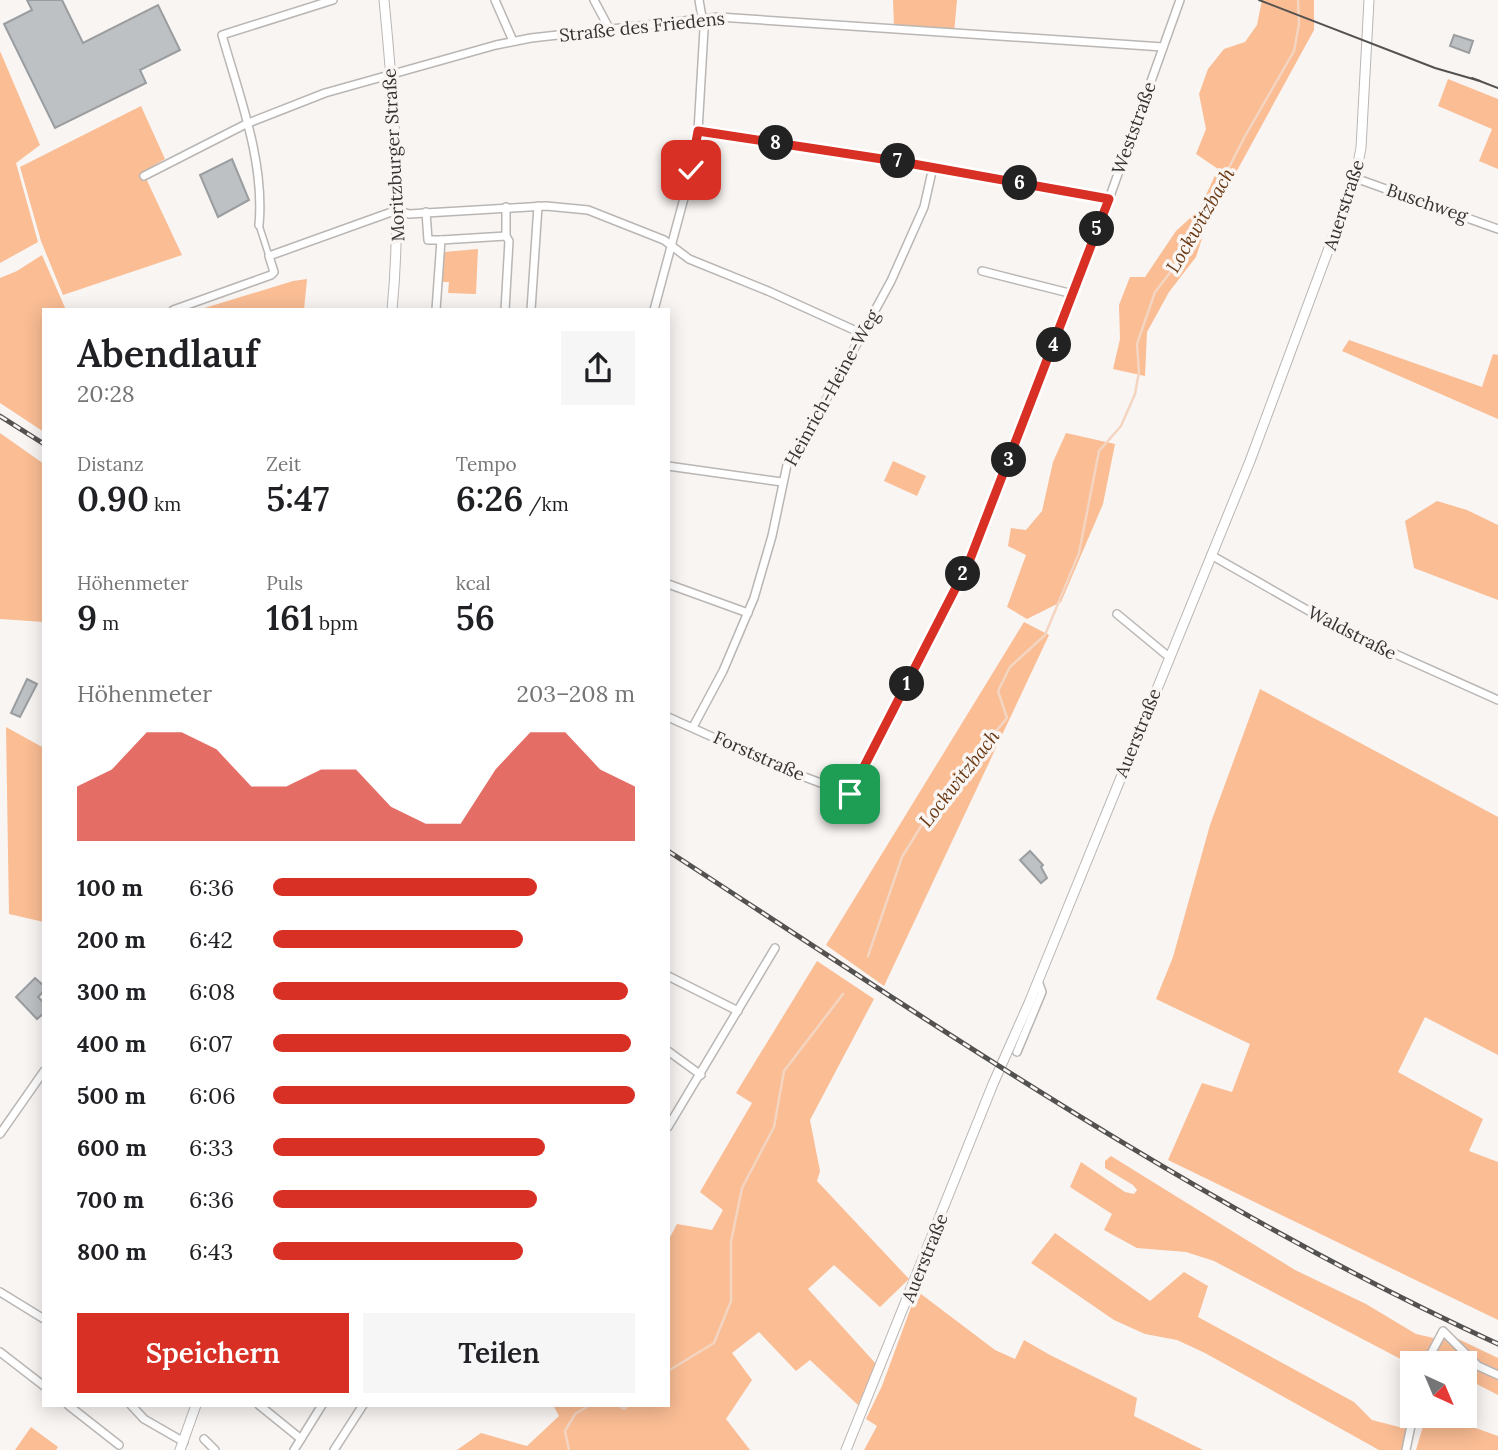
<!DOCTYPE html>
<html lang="de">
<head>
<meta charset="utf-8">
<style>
  body { margin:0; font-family:Lora,serif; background:#f6f6f6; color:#202124; height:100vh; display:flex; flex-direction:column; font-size:26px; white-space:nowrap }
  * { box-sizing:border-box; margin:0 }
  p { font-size:23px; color:#757577 }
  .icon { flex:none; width:38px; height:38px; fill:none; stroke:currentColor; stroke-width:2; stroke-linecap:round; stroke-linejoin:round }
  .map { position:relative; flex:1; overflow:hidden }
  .sheet { position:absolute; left:42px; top:308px; width:628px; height:1099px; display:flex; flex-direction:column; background:#fff; border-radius:0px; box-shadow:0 4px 18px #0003 }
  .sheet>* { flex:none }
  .needle { width:46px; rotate:136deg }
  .buttons { position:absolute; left:1400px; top:1351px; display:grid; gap:14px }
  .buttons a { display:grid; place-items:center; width:77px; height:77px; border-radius:0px; background:#fff; box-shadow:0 4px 18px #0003; font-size:35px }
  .pin { position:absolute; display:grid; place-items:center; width:60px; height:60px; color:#fff; margin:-30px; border-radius:14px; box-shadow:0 4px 10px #0006 }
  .km { position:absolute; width:35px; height:35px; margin:-18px; border-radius:50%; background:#222; color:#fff; font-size:19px; line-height:35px; text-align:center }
  .round { display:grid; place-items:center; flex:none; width:74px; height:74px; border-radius:0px; background:#f6f6f6 }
  .overview { display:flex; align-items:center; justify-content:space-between; height:119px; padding:0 35px }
  h1 { font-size:38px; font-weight:600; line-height:52px }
  .figures { display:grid; grid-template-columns:repeat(3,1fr); gap:10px; height:119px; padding:7px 35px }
  .figures div { display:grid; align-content:center }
  .figures b { font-size:35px; font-weight:600 }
  .figures small { font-size:19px; font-weight:400 }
  .figures p { font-size:19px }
  .chart { height:196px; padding:14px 35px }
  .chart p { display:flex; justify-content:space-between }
  .chart svg { width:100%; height:126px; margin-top:7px; fill:#d93025; opacity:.7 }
  .button { display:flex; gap:14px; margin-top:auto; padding:14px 35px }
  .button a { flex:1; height:80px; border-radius:0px; background:#d93025; color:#fff; font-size:28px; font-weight:600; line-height:80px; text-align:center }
  .button a+a { background:#f6f6f6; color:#202124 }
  ul { padding:0 35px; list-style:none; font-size:23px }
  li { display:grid; grid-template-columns:112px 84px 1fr; align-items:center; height:52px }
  li i { height:18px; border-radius:9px; background:#d93025 }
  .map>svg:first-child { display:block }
  .green { fill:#fabd94 }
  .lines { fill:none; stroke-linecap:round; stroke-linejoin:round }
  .stream { stroke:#f4d5c1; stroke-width:2.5 }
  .building { fill:#bec1c4; stroke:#9a9d9f; stroke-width:2 }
  .pedestrian-casing { stroke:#b9b6b4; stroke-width:8 }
  .minor-casing { stroke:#b9b6b4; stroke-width:10 }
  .tertiary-casing { stroke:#b9b6b4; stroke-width:11 }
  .pedestrian { stroke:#fff; stroke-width:5 }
  .minor { stroke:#fff; stroke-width:7 }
  .tertiary { stroke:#fff; stroke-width:9 }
  .tram { stroke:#545251; stroke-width:2 }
  .rail-casing { stroke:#545251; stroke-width:5 }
  .rail { stroke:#f9f5f3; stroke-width:2.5; stroke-dasharray:8; stroke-linecap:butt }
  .route-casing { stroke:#fff; stroke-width:14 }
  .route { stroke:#d93025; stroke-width:9 }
  .labels { text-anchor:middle; stroke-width:7; stroke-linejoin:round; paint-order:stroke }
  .street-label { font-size:18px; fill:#353433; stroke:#f9f5f3 }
  .water-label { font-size:19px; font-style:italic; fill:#6a3a14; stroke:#f9f5f3 }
</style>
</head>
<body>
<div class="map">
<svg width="1498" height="1450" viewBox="0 0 1498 1450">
  <rect width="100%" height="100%" fill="#f9f5f3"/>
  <g class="green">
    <path d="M 893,0 L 957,0 L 954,33 L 894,28 Z"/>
    <path d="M 1262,0 L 1314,0 L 1314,30 L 1205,229 L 1196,257 L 1169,292 L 1147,332 L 1145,376 L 1113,369 L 1120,339 L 1119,305 L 1130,277 L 1145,277 L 1176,231 L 1199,210 L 1218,169 L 1196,154 L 1206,129 L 1199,94 L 1208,69 L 1224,49 L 1245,42 L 1257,25 Z"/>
    <path d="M 0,51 L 40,145 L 16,163 L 38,242 L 0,263 Z"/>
    <path d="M 1448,79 L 1498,99 L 1498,169 L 1479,161 L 1492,129 L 1438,106 Z"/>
    <path d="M 141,106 L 165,159 L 143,172 L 182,255 L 63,295 L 41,241 L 20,167 Z"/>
    <path d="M 478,249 L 476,294 L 448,293 L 449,282 L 442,282 L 444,252 Z"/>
    <path d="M 42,255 L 66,310 L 44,310 L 44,432 L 0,403 L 0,278 L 17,271 Z"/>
    <path d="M 307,279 L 304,310 L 198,310 L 293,281 Z"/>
    <path d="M 1349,340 L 1482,387 L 1493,354 L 1498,355 L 1498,419 L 1342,351 Z"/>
    <path d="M 0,433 L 44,464 L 44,622 L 0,619 Z"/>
    <path d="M 1066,433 L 1115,444 L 1103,504 L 1061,602 L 1027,619 L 1007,607 L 1026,555 L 1008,546 L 1011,528 L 1026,530 L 1042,511 L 1053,462 Z"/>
    <path d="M 893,461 L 926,476 L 917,496 L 884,481 Z"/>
    <path d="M 1437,501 L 1467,510 L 1498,525 L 1498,600 L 1414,568 L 1405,521 Z"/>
    <path d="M 1024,622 L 1049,635 L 884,986 L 826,945 Z"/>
    <path d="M 1260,689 L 1498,817 L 1498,1055 L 1425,1017 L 1398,1072 L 1483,1119 L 1469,1151 L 1498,1162 L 1498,1320 L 1168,1160 L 1202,1083 L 1232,1092 L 1250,1044 L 1156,999 L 1173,957 L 1210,825 Z"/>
    <path d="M 6,727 L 44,748 L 44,922 L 9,914 Z"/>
    <path d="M 817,961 L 874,999 L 810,1120 L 820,1171 L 817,1181 L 909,1279 L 880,1307 L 834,1265 L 808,1289 L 877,1365 L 858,1405 L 810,1360 L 796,1371 L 759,1332 L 732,1353 L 752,1380 L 726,1419 L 750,1450 L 457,1450 L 481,1433 L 527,1446 L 559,1416 L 553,1405 L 668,1405 L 669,1239 L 677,1224 L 712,1230 L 723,1210 L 700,1192 L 752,1103 L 736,1093 Z"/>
    <path d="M 1111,1156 L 1295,1270 L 1366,1304 L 1416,1334 L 1438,1339 L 1452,1336 L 1498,1358 L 1498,1395 L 1465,1378 L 1465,1363 L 1412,1363 L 1412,1365 L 1214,1261 L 1186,1252 L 1137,1248 L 1104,1230 L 1112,1214 L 1070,1187 L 1081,1162 L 1125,1192 L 1134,1194 L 1137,1190 L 1133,1185 L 1105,1168 L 1105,1161 Z"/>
    <path d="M 1055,1233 L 1150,1301 L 1184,1272 L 1208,1286 L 1198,1317 L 1354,1402 L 1372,1420 L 1407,1429 L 1402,1450 L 1379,1450 L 1205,1353 L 1177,1340 L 1145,1334 L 1114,1320 L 1031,1263 Z"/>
    <path d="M 917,1291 L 995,1350 L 1015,1359 L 1024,1340 L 1050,1355 L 1137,1398 L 1134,1416 L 1203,1450 L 864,1450 L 877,1426 L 866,1419 L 882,1386 Z"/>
    <path d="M 1426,1416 L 1442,1416 L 1498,1436 L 1498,1450 L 1416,1450 Z"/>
    <path d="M 31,1427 L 58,1447 L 56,1450 L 15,1450 Z"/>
  </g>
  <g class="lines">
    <g class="stream">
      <path d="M 868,956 L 902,857 L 936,802 L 1007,718 L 998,691 L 1010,667 L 1045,635 L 1079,553 L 1099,451 L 1121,426 L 1135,394 L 1139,372 L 1137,344 L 1155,292 L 1186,252 L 1244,138 L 1294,51 L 1299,24 L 1298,0"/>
      <path d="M 668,1371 L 714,1343 L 731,1301 L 731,1242 L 742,1188 L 774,1127 L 784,1071 L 843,994"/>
      <path d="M 617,1405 L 624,1409 L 628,1405"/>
      <path d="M 569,1450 L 565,1431 L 575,1414 L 590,1405"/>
    </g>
  </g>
  <g class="building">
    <path d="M 27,0 L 62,0 L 83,43 L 158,5 L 180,50 L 140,70 L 146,83 L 55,128 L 4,24 L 32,10 Z"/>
    <path d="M 1454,35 L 1473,41 L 1469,53 L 1450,46 Z"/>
    <path d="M 232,159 L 249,200 L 218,217 L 200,175 Z"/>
    <path d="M 27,679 L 37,684 L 20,717 L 11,713 Z"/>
    <path d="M 1030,851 L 1043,865 L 1041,867 L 1047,878 L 1041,883 L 1020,860 Z"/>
    <path d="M 35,978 L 44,986 L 44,991 L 38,997 L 44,1003 L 44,1013 L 37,1019 L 16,997 Z"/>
  </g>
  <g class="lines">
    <defs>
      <path id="pedestrian" d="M 259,225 L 269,256"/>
      <g id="minor">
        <path d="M 495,0 L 513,41"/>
        <path d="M 594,0 L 610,30"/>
        <path d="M 698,131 L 902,162 L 1109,199"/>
        <path d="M 144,176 L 246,124 L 325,93 L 496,45 L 531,38 L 719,17 L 1163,47"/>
        <path d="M 1355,178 L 1498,229"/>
        <path d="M 426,212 L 428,240 L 441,240"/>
        <path d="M 259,225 C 265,162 239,95 222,35 L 333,0"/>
        <path d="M 982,271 L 1073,294"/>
        <path d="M 173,310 L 271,275 L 274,272 L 269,256 L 397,210 L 409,214 L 546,206 L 588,210 L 664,240 L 689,259 L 768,291 L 863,334"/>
        <path d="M 436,310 L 441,240 L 506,236"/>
        <path d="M 505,310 L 509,241 L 506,236 L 506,207"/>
        <path d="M 531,310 L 538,206"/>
        <path d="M 654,310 L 691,172 L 698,131 L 704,29 L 699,0"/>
        <path d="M 668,466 L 782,482"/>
        <path d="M 1211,555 L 1344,631 L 1498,700"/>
        <path d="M 668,584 L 748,613"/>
        <path d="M 1117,614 L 1169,657"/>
        <path d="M 668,717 L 786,770 L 850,794"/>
        <path d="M 693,727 L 723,671 L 754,598 L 772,536 L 787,465 L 830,393 L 891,281 L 924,207 L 933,167"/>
        <path d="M 844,806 L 969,562 L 1109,199 L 1180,0"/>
        <path d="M 668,976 L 738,1011"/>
        <path d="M 668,1051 L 701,1075"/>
        <path d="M 1017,1052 L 1042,992 L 1038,981"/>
        <path d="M 668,1127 L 775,948"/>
        <path d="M 0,1134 L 44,1071"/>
        <path d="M 0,1292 L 44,1319"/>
        <path d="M 0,1352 L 44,1386"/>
        <path d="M 1426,1363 L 1443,1331 L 1478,1366 L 1498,1375"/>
        <path d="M 68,1405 L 119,1445"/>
        <path d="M 131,1405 L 144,1419 L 184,1442"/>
        <path d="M 259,1405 L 301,1439"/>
        <path d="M 204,1439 L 215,1450"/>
        <path d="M 294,1450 L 322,1405"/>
        <path d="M 334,1450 L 363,1405"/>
        <path d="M 1406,1450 L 1413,1416"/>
      </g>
      <g id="tertiary">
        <path d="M 384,0 C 394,102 402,207 392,310"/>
        <path d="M 180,1450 L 196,1405"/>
        <path d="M 846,1450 L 993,1084 L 1029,1003 L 1250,461 L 1355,178 L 1361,148 L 1369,0"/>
      </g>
    </defs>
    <use href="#pedestrian" class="pedestrian-casing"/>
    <use href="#minor" class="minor-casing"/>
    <use href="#tertiary" class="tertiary-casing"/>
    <use href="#pedestrian" class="pedestrian"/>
    <use href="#minor" class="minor"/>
    <use href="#tertiary" class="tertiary"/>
    <g class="tram">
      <path d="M 1259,0 L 1435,68 L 1480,81"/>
      <path d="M 1472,78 L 1498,88"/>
    </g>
    <defs>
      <g id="rail">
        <path d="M 0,416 L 44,444"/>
        <path d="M 668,851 C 938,1027 1204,1209 1498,1344"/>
      </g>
    </defs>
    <use href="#rail" class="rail-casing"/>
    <use href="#rail" class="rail"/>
  </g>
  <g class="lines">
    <defs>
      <path id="route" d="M 691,170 L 698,131 L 902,162 L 1109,199 L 969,562 L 850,794"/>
    </defs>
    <use href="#route" class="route-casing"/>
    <use href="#route" class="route"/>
  </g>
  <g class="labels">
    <g class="street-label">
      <text transform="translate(642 27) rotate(-6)" y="6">Straße des Friedens</text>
      <text transform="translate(1134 128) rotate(-70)" y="6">Weststraße</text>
      <text transform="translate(394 155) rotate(-93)" y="6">Moritzburger Straße</text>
      <text transform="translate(1427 203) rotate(19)" y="6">Buschweg</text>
      <text transform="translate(1344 205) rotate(-72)" y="6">Auerstraße</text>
      <text transform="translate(832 388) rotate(-61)" y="6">Heinrich-Heine-Weg</text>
      <text transform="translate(1352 633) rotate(27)" y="6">Waldstraße</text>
      <text transform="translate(1138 733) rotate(-68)" y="6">Auerstraße</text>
      <text transform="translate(759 756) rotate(24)" y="6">Forststraße</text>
      <text transform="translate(925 1258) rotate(-68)" y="6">Auerstraße</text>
    </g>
    <g class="water-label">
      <text transform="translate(1200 220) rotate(-60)" y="7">Lockwitzbach</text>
      <text transform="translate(959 778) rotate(-52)" y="7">Lockwitzbach</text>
    </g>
  </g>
</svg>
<div class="buttons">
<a><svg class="needle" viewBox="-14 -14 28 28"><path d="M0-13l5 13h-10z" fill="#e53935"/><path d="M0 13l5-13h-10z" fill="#757577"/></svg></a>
</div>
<div class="pin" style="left:850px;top:794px;background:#1e9e55"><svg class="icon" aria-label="arrive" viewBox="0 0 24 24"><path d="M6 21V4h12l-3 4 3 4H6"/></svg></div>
<div class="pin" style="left:691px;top:170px;background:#d93025"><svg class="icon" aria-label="check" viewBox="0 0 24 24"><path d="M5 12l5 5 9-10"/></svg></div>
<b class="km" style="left:907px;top:684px">1</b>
<b class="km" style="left:963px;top:574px">2</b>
<b class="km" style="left:1009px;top:460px">3</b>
<b class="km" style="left:1054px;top:345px">4</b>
<b class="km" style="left:1097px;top:229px">5</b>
<b class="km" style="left:1020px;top:183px">6</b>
<b class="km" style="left:898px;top:161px">7</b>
<b class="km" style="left:776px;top:143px">8</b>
<section class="sheet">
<div class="overview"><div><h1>Abendlauf</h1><p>20:28</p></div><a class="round"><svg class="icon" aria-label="share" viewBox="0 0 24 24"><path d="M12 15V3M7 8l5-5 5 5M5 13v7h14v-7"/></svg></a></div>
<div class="figures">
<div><p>Distanz</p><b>0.90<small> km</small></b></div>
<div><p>Zeit</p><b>5:47</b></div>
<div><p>Tempo</p><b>6:26<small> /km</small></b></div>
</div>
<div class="figures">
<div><p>Höhenmeter</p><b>9<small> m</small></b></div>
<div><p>Puls</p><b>161<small> bpm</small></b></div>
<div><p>kcal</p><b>56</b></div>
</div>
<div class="chart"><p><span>Höhenmeter</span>203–208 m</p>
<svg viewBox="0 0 160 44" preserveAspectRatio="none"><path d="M0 44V25L10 19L20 6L30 6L40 12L50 25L60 25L70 19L80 19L90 32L100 38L110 38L120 19L130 6L140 6L150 19L160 25V44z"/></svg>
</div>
<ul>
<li><b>100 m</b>6:36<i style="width:73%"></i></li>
<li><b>200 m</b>6:42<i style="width:69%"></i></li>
<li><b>300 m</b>6:08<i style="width:98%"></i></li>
<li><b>400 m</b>6:07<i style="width:99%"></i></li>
<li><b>500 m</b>6:06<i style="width:100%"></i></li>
<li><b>600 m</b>6:33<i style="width:75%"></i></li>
<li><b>700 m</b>6:36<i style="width:73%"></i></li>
<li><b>800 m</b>6:43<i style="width:69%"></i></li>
</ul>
<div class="button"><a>Speichern</a><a>Teilen</a></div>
</section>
</div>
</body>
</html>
